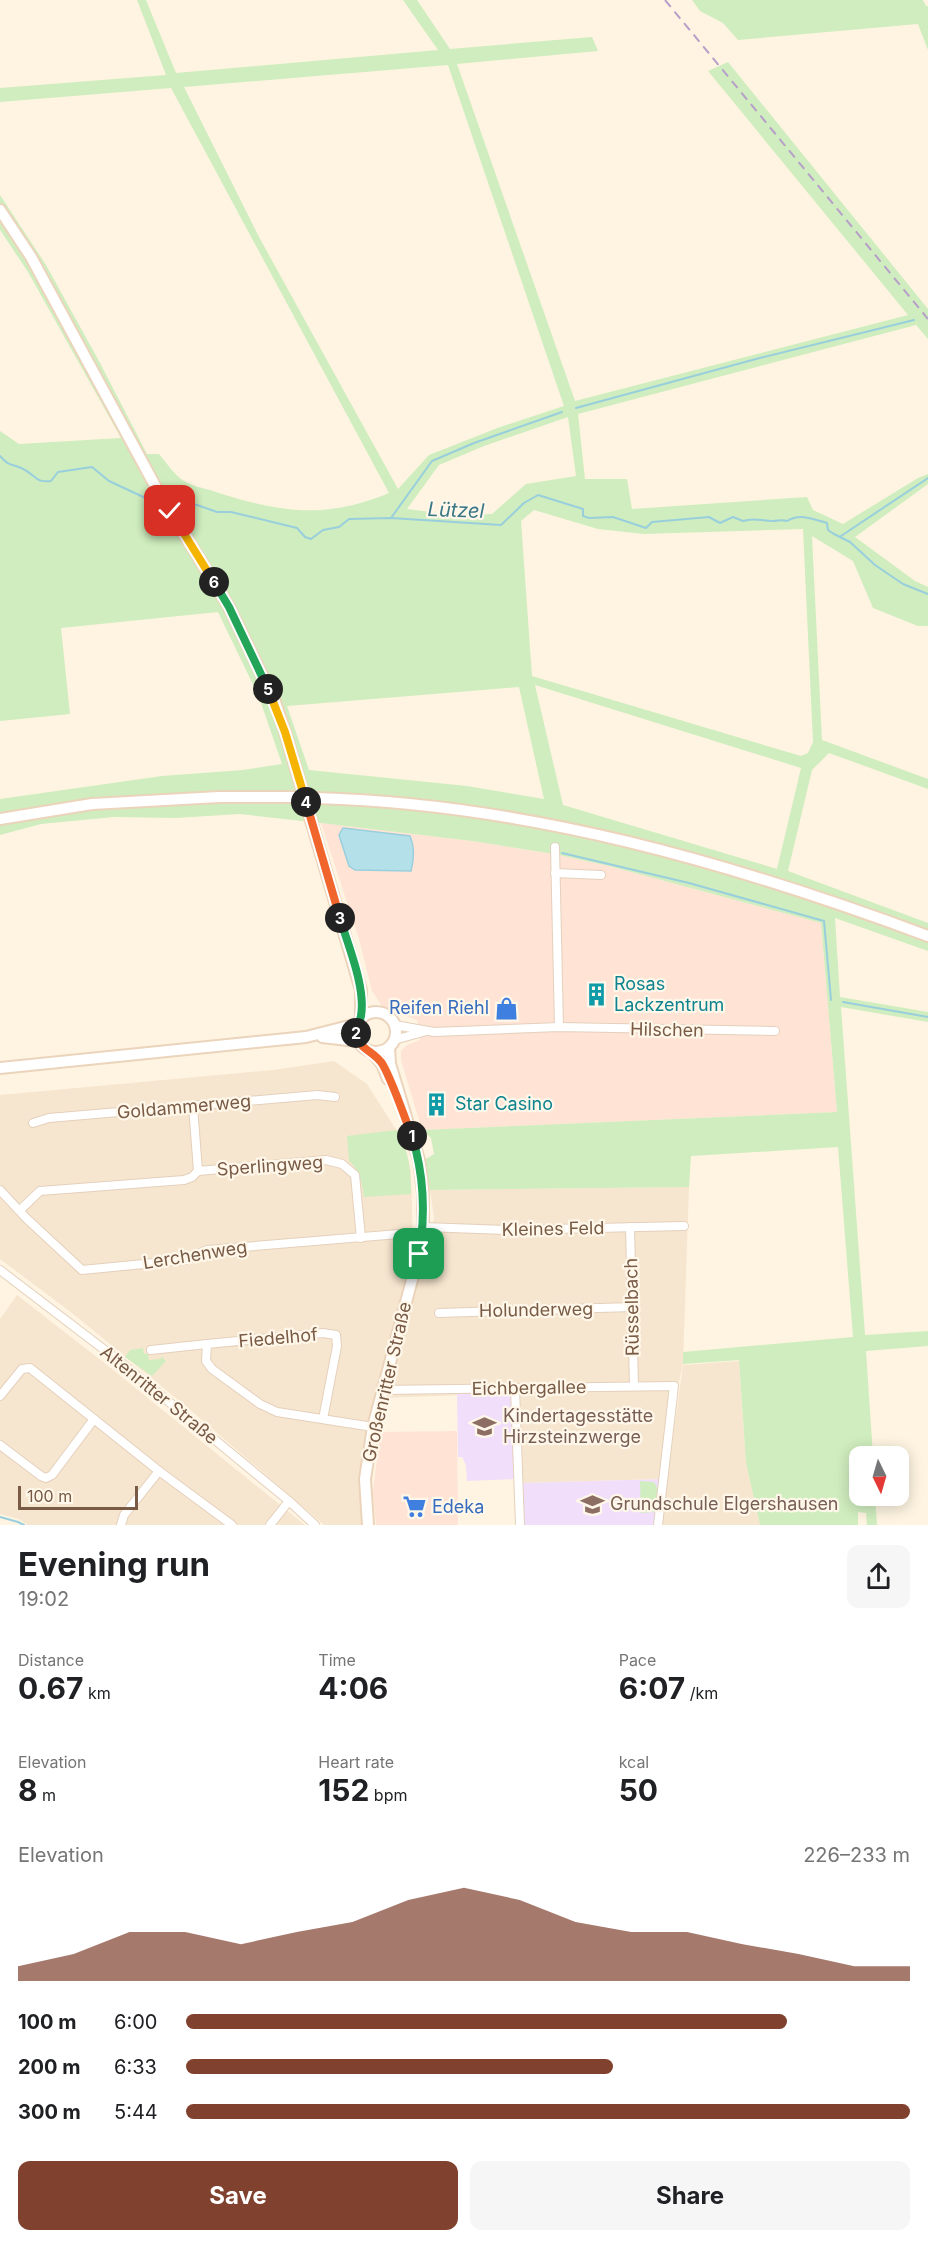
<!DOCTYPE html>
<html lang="en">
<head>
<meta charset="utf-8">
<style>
  body { margin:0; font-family:Inter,sans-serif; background:#f6f6f6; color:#202124; height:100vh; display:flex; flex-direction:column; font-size:22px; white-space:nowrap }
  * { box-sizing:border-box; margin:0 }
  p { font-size:20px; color:#757577 }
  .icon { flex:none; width:33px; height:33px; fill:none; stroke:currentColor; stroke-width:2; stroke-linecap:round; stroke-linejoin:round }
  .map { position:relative; height:1525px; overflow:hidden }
  .side { display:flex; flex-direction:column; background:#fff; flex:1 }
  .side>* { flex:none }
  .needle { width:39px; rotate:175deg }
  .fabs { position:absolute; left:849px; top:1446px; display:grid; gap:12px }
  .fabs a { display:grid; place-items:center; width:60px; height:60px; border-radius:12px; background:#fff; box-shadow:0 3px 15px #0003; font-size:30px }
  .scale { position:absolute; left:18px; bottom:15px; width:120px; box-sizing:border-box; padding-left:6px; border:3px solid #785a45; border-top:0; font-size:16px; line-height:21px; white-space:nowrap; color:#785a45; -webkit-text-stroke:4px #fff7e9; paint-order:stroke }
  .pin { position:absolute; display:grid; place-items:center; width:51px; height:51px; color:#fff; margin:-26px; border-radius:12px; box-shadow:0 3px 9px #0006 }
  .km { position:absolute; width:30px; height:30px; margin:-15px; border-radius:50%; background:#222; color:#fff; font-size:16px; line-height:30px; text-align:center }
  .round { display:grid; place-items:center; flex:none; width:63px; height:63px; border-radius:12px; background:#f6f6f6 }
  .overview { display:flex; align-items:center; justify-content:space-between; height:102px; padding:0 18px }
  h1 { font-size:33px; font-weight:700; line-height:45px }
  .metrics { display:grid; grid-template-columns:repeat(3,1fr); gap:9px; height:102px; padding:6px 18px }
  .metrics div { display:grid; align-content:center }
  .metrics b { font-size:30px; font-weight:700 }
  .metrics small { font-size:16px; font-weight:400 }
  .metrics p { font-size:16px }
  .chart { height:168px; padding:12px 18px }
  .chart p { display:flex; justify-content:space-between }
  .chart svg { width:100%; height:108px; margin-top:6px; fill:#80422e; opacity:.7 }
  .button { display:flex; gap:12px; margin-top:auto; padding:12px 18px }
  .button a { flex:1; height:69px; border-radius:12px; background:#80422e; color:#fff; font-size:24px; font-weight:700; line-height:69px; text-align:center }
  .button a+a { background:#f6f6f6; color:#202124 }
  ul { padding:0 18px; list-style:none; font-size:20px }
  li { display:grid; grid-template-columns:96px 72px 1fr; align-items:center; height:45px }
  li i { height:15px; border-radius:8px; background:#80422e }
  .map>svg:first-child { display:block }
  .residential { fill:#f7e6cf }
  .commercial { fill:#ffe3d4 }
  .education { fill:#f1defb }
  .green { fill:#cfedbe; fill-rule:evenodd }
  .water { fill:#b4e0ea; stroke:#99cfdd; stroke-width:1.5 }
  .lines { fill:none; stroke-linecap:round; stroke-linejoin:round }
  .stream { stroke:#99cfdd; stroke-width:2 }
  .street-casing { stroke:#e4d0bc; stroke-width:10 }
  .secondary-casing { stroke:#ebd4bb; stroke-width:14 }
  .street { stroke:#fff; stroke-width:8 }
  .secondary { stroke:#fff; stroke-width:10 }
  .rail { stroke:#b79fc9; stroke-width:2; stroke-dasharray:9 6; stroke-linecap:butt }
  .secondary-bridge-casing { stroke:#ebd4bb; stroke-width:14; stroke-linecap:butt }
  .secondary-bridge { stroke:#fff; stroke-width:10 }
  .split-1-casing { stroke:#fff; stroke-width:12 }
  .split-2-casing { stroke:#fff; stroke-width:12 }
  .split-3-casing { stroke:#fff; stroke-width:12 }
  .split-4-casing { stroke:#fff; stroke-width:12 }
  .split-5-casing { stroke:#fff; stroke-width:12 }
  .split-6-casing { stroke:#fff; stroke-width:12 }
  .split-7-casing { stroke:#fff; stroke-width:12 }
  .split-1 { stroke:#22a559; stroke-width:8 }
  .split-2 { stroke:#f0652b; stroke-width:8 }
  .split-3 { stroke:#22a559; stroke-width:8 }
  .split-4 { stroke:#f0652b; stroke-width:8 }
  .split-5 { stroke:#f5b400; stroke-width:8 }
  .split-6 { stroke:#22a559; stroke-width:8 }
  .split-7 { stroke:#f5b400; stroke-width:8 }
  .labels { text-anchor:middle; stroke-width:4.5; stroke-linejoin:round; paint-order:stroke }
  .culture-label { font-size:18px; fill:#0d838f; stroke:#fff7e9; text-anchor:start }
  .shop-label { font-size:18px; fill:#366cbe; stroke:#fff7e9; text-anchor:end }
  .street-label { font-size:18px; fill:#785a45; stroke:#fff7e9 }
  .education-label { font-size:18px; fill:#785e54; stroke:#fff7e9; text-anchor:start }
  .water-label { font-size:20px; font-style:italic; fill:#3a7787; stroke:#fff7e9 }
</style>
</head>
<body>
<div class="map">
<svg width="928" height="1525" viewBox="0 0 928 1525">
  <rect width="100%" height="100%" fill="#fef4e1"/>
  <g class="residential">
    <path d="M 334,1061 L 367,1084 L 404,1142 L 411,1171 L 413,1245 L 380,1384 L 365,1434 L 360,1482 L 362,1525 L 324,1525 L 188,1408 L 72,1313 L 0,1259 L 0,1095 L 273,1070 Z"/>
    <path d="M 689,1187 L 683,1364 L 669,1426 L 664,1479 L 522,1483 L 515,1479 L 511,1393 L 385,1398 L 434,1218 L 430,1190 Z"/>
    <path d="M 17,1295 L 107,1365 L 305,1525 L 27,1525 L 19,1519 L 0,1514 L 0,1319 Z"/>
    <path d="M 739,1361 L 746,1463 L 760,1525 L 661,1525 L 683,1365 Z"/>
  </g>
  <g class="commercial">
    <path d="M 321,823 L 472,841 L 554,854 L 609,866 L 821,923 L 837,1112 L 422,1130 L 401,1060 L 401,1051 L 407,1045 L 420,1040 L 417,1020 L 382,1006 L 372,991 L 359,939 Z"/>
    <path d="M 457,1431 L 458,1525 L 376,1525 L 373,1492 L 380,1432 Z"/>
  </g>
  <g class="education">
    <path d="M 511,1393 L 515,1479 L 467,1481 L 466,1465 L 462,1457 L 458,1457 L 457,1394 Z"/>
    <path d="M 664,1479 L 658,1525 L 524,1525 L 522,1483 Z"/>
  </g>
  <g class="green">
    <path d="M 137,0 L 146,0 L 176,73 L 438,50 L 403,0 L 417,0 L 450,49 L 592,37 L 598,51 L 457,64 L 575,401 L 908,315 L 708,71 L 728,62 L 928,309 L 928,339 L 916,325 L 578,414 L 585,479 L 627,479 L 632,509 L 807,497 L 813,510 L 843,524 L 918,478 L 928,474 L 928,484 L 855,537 L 915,581 L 928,587 L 928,626 L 918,626 L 873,608 L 853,561 L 812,536 L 822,740 L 928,779 L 928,789 L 829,753 L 812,770 L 788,871 L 928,923 L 928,951 L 835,918 L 840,997 L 928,1012 L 928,1022 L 841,1007 L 865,1335 L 928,1331 L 928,1346 L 866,1351 L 873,1456 L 860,1456 L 860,1496 L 875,1496 L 877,1525 L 867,1525 L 866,1513 L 858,1512 L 858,1525 L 760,1525 L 746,1463 L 739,1360 L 683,1364 L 683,1352 L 853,1337 L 838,1147 L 691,1156 L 689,1187 L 430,1190 L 424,1160 L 434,1154 L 431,1138 L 422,1130 L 837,1112 L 821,923 L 609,866 L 554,854 L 472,841 L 321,823 L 239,814 L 176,818 L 114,817 L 41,824 L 0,835 L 0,799 L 162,776 L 243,770 L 282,764 L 259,697 L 218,612 L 61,628 L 70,714 L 0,721 L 0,431 L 19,444 L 121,438 L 28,272 L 0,230 L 0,195 L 46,265 L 100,363 L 147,454 L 159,454 C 166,462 175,476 184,481 C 194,487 208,489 219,493 C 281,513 327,519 389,493 L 171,88 L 0,102 L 0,88 L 166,75 ZM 448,65 L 564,406 L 500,427 L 429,455 L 398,489 L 259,237 L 184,87 ZM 568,417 L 576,476 L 526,484 L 492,514 L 455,515 L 407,509 L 439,465 L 484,446 ZM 534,510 L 598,529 L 644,534 L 803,529 L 813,742 L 808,753 L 801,756 L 532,676 L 521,521 ZM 535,685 L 801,768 L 777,869 L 563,805 ZM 519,687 L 544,799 L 467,786 L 309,770 L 287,706 Z"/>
    <path d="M 692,0 L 923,0 L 926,6 L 928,6 L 928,50 L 918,24 L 738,40 L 723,23 L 700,11 Z"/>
    <path d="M 397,1130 C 409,1150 411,1171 411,1194 L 364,1197 C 362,1183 360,1170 349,1161 L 347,1136 Z"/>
    <path d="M 143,1348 L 144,1354 L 148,1354 L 149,1360 L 161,1359 L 161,1356 L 166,1361 L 152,1376 L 125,1357 L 130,1350 Z"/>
    <path d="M 640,1481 L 654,1482 C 661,1491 657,1501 655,1512 L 641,1513 Z"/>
  </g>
  <path class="water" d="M 343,828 L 410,836 C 415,847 414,859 411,871 L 355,870 L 349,866 L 339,835 Z"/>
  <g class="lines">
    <g class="stream">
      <path d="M 576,408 L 756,359 L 914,320"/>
      <path d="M 0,456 C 10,468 13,463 25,470 C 36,476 36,483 51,481 L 58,472 L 92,467 L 109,481 L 154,502 L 161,502"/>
      <path d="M 170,502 L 197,505 L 217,512 L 231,512 L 297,528 L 305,537 L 311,539 L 323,530 L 339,527 L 349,519 L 391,518 L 501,525 L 524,503 L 538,495 L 583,509 L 583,516 L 589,518 L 613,517 L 646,528 L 652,522 L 709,517 L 720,523 L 733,517 L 743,521 C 754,517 761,521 773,521 C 779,521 780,519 787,521 C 800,513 813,519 827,523 L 828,530 L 834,534 L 850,542 L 875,565 L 903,584 L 928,594"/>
      <path d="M 391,518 L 432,461 L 474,443 L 562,412"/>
      <path d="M 841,536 L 928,478"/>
      <path d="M 562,853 L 689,883 L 824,921 L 831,1000"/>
      <path d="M 843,1002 L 928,1017"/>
      <path d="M 0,1517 L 18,1522 L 24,1525"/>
    </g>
    <defs>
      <g id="street">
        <path d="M 555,847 L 559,1027"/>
        <path d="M 555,873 L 601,875"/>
        <path d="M 395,1025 L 434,1032 L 559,1027 L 775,1031"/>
        <path d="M 394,1040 L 423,1032"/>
        <path d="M 193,1106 L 198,1171"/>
        <path d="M 33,1123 L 49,1118 L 317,1095 L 335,1097"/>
        <path d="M 0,1190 L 26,1218 L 82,1270 L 185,1260 L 207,1250 L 411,1233 L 422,1234"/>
        <path d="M 20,1210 L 40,1191 L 184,1180 L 192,1177 L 198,1171 L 326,1160 L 342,1164 L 355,1175 L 361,1238"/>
        <path d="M 423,1227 L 506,1230 L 684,1226"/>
        <path d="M 630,1227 L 634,1386"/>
        <path d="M 0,1270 L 123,1364 L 289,1501 L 315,1525"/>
        <path d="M 439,1313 L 632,1307"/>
        <path d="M 151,1350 L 207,1344"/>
        <path d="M 515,1388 L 520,1525"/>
        <path d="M 383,1390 L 674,1386 L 658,1525"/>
        <path d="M 0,1396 L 22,1369 L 30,1368 L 159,1471 L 232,1525"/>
        <path d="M 323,1419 L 337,1346 L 336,1335 L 323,1333 L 207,1344 L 206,1361 L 212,1369 L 260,1404 L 277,1412 L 373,1427"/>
        <path d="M 0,1445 L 41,1476 L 46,1478 L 52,1475 L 94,1419"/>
        <path d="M 121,1525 L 124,1515 L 159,1471"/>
        <path d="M 270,1525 L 289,1501"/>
      </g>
      <g id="secondary">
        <path d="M 0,210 L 31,257 L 159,493 L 229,607 L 275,702 L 285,732 L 361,990 L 361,1018"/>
        <path d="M 317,798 C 528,804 732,863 928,936"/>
        <path d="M 0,819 L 92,804 L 219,797 L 290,797"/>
        <circle cx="376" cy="1032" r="20"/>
        <path d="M 322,1037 L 357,1041"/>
        <path d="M 372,1052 L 382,1064 L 388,1079"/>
        <path d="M 0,1068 L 306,1037 L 357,1024"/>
        <path d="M 368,1525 L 365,1479 L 373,1427 L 418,1257 L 423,1227 L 423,1193 L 419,1160 L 390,1064 L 389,1048"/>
      </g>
    </defs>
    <use href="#street" class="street-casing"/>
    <use href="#secondary" class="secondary-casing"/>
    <use href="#street" class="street"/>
    <use href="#secondary" class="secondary"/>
    <path class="rail" d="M 665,0 L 928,319"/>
    <defs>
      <path id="secondary-bridge" d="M 290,797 L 317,798"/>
    </defs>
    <use href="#secondary-bridge" class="secondary-bridge-casing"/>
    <use href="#secondary-bridge" class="secondary-bridge"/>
  </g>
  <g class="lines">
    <defs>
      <path id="split-1" d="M 412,1136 C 424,1175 426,1213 419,1254"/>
      <path id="split-2" d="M 356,1033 C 358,1050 375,1051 383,1065 C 394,1085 403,1114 412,1136"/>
      <path id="split-3" d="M 340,918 C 348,946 366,987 361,1016 C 360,1022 356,1026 356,1033"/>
      <path id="split-4" d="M 306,802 L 340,918"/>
      <path id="split-5" d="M 268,689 L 285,732 L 306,802"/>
      <path id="split-6" d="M 214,582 L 229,607 L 268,689"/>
      <path id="split-7" d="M 170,511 L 214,582"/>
    </defs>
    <use href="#split-1" class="split-1-casing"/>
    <use href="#split-2" class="split-2-casing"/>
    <use href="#split-3" class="split-3-casing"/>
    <use href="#split-4" class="split-4-casing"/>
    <use href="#split-5" class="split-5-casing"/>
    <use href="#split-6" class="split-6-casing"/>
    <use href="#split-7" class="split-7-casing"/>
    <use href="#split-1" class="split-1"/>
    <use href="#split-2" class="split-2"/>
    <use href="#split-3" class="split-3"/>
    <use href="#split-4" class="split-4"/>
    <use href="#split-5" class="split-5"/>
    <use href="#split-6" class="split-6"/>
    <use href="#split-7" class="split-7"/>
  </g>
  <defs>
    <symbol id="building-bare" viewBox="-9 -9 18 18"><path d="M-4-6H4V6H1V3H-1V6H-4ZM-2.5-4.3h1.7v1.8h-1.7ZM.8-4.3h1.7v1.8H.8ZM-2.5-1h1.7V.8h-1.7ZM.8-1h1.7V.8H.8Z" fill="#0f9aa8" stroke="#fff7e9" stroke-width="2.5" paint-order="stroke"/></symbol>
    <symbol id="shop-bare" viewBox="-9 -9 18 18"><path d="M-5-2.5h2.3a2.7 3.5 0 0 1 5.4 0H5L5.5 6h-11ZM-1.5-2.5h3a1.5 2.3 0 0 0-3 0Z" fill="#3f7fe0" stroke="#fff7e9" stroke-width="2.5" paint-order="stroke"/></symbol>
    <symbol id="school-bare" viewBox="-9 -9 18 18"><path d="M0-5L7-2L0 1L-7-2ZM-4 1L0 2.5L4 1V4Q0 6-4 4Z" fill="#8d6e63" stroke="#fff7e9" stroke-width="2.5" paint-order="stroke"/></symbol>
    <symbol id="supermarket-bare" viewBox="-9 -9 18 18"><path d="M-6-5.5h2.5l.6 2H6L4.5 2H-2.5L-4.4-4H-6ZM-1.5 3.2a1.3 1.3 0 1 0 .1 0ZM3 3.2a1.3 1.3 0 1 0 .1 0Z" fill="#3f7fe0" stroke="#fff7e9" stroke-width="2.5" paint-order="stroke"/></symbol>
  </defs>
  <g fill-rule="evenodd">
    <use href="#building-bare" x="580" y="978" width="33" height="33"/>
    <use href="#shop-bare" x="490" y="992" width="33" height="33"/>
    <use href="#building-bare" x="420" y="1088" width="33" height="33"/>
    <use href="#school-bare" x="468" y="1410" width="33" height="33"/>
    <use href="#school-bare" x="576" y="1488" width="33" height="33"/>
    <use href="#supermarket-bare" x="398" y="1490" width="33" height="33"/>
  </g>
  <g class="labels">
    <g class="culture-label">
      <text x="614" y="990">Rosas<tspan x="614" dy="21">Lackzentrum</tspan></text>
      <text x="455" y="1110">Star Casino</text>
    </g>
    <g class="shop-label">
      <text x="489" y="1014">Reifen Riehl</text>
      <text x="432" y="1513" text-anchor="start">Edeka</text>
    </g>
    <g class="street-label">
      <text transform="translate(667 1030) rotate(1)" y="6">Hilschen</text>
      <text transform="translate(184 1107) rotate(-5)" y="6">Goldammerweg</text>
      <text transform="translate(270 1166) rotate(-4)" y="6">Sperlingweg</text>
      <text transform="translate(553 1229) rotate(-1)" y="6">Kleines Feld</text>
      <text transform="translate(195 1255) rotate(-9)" y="6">Lerchenweg</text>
      <text transform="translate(632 1307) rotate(-91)" y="6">Rüsselbach</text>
      <text transform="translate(536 1310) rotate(-1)" y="6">Holunderweg</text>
      <text transform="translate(278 1338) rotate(-5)" y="6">Fiedelhof</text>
      <text transform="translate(387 1382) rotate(-77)" y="6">Großenritter Straße</text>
      <text transform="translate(529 1388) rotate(-1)" y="6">Eichbergallee</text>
      <text transform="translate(159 1395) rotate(39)" y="6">Altenritter Straße</text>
    </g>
    <g class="education-label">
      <text x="503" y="1422">Kindertagesstätte<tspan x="503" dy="21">Hirzsteinzwerge</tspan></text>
      <text x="610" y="1510">Grundschule Elgershausen</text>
    </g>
    <g class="water-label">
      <text transform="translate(456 510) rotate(2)" y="7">Lützel</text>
    </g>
  </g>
</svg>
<div class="fabs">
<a><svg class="needle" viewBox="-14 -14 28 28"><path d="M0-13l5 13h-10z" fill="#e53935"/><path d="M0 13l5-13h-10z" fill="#757577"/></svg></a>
</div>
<div class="scale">100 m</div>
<div class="pin" style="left:419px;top:1254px;background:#1e9e55"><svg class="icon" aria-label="arrive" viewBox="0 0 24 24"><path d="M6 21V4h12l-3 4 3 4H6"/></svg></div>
<div class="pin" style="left:170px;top:511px;background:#d93025"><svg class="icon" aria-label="check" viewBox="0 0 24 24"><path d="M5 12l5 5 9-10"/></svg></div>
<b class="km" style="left:412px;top:1136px">1</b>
<b class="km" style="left:356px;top:1033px">2</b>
<b class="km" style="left:340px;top:918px">3</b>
<b class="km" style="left:306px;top:802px">4</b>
<b class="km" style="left:268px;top:689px">5</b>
<b class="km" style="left:214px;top:582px">6</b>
</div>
<section class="side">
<div class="overview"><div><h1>Evening run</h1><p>19:02</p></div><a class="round"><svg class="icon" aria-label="share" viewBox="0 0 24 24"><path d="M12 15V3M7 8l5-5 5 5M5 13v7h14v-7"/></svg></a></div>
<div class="metrics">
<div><p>Distance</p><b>0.67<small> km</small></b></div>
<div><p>Time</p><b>4:06</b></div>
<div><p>Pace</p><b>6:07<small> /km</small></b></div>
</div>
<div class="metrics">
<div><p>Elevation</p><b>8<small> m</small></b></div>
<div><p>Heart rate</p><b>152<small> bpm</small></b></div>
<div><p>kcal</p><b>50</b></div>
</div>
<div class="chart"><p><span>Elevation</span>226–233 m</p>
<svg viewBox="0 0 160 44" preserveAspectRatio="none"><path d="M0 44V38L10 33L20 24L30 24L40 29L50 24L60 20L70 11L80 6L90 11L100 20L110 24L120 24L130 29L140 33L150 38L160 38V44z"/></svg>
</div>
<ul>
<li><b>100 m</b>6:00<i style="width:83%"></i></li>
<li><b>200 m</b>6:33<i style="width:59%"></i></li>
<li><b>300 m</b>5:44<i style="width:100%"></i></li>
</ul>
<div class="button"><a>Save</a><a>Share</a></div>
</section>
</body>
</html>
